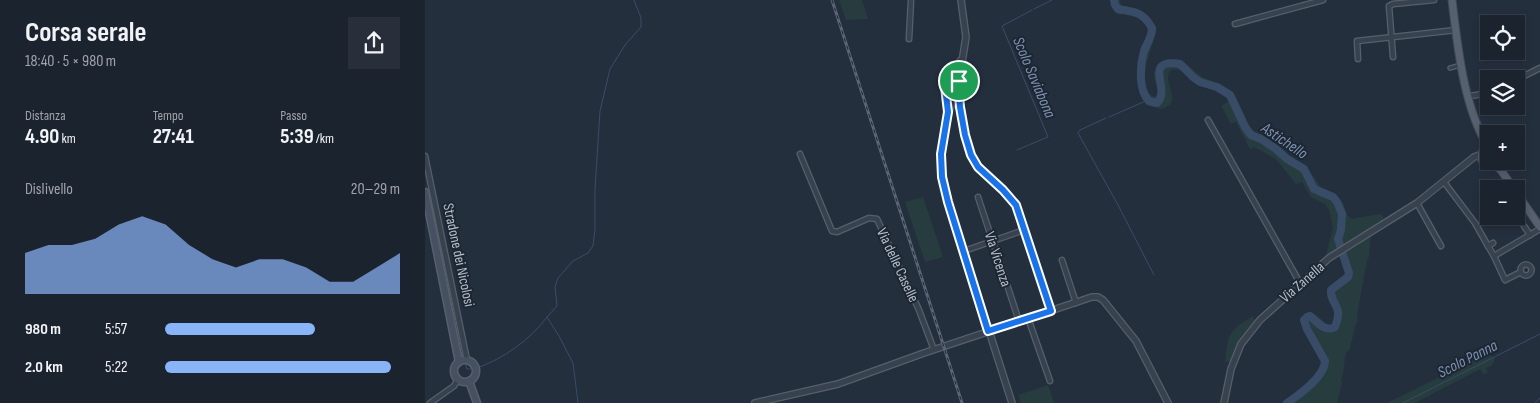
<!DOCTYPE html>
<html lang="it">
<head>
<meta charset="utf-8">
<style>
  body { margin:0; font-family:"Sofia Sans Condensed",sans-serif; background:#282f3a; color:#f1f3f6; height:100vh; display:flex; flex-direction:column; font-size:19px; white-space:nowrap }
  * { box-sizing:border-box; margin:0 }
  p { font-size:16px; color:#a0a4aa }
  .icon { flex:none; width:28px; height:28px; fill:none; stroke:currentColor; stroke-width:2; stroke-linecap:round; stroke-linejoin:round }
  .map { position:relative; flex:1; overflow:hidden }
  .sheet { display:flex; flex-direction:column; background:#1b232e; width:425px }
  .sheet>* { flex:none }
  .buttons { position:absolute; left:1055px; top:15px; display:grid; gap:10px }
  .buttons a { display:grid; place-items:center; width:45px; height:45px; border-radius:0px; background:#1b232e; box-shadow:0 2px 8px #0003,0 0 0 1px #39404a; font-size:25px }
  .pin { position:absolute; display:grid; place-items:center; width:42px; height:42px; color:#fff; margin:-21px; border:2px solid #fff; border-radius:50%; box-shadow:0 1px 5px #0007 }
  .round { display:grid; place-items:center; flex:none; width:52px; height:52px; border-radius:0px; background:#282f3a }
  .head { display:flex; align-items:center; justify-content:space-between; height:85px; padding:0 25px }
  h1 { font-size:28px; font-weight:700; line-height:38px }
  .figures { display:grid; grid-template-columns:repeat(3,1fr); gap:8px; height:85px; padding:5px 25px }
  .figures div { display:grid; align-content:center }
  .figures b { font-size:21px; font-weight:700 }
  .figures small { font-size:14px; font-weight:400 }
  .figures p { font-size:14px }
  .chart { height:140px; padding:10px 25px }
  .chart p { display:flex; justify-content:space-between }
  .chart svg { width:100%; height:90px; margin-top:5px; fill:#8ab4f8; opacity:.7 }
  ul { padding:0 25px; list-style:none; font-size:16px }
  li { display:grid; grid-template-columns:80px 60px 1fr; align-items:center; height:38px }
  li i { height:12px; border-radius:6px; background:#8ab4f8 }
  main { display:flex; flex:1; min-height:0 }
  .map>svg:first-child { display:block }
  .green { fill:#263c3f }
  .lines { fill:none; stroke-linecap:round; stroke-linejoin:round }
  .stream { stroke:#394c67; stroke-width:1 }
  .river { stroke:#394c67; stroke-width:8 }
  .pedestrian-casing { stroke:#565f6c; stroke-width:5.5 }
  .minor-casing { stroke:#565f6c; stroke-width:7 }
  .tertiary-casing { stroke:#565f6c; stroke-width:8 }
  .secondary-casing { stroke:#565f6c; stroke-width:9 }
  .primary-casing { stroke:#414a57; stroke-width:9 }
  .pedestrian { stroke:#38414e; stroke-width:3 }
  .minor { stroke:#38414e; stroke-width:4.5 }
  .tertiary { stroke:#38414e; stroke-width:5.5 }
  .secondary { stroke:#465061; stroke-width:6 }
  .primary { stroke:#56606e; stroke-width:7 }
  .rail-casing { stroke:#5a6575; stroke-width:3 }
  .rail { stroke:#1d2633; stroke-width:1; stroke-dasharray:4; stroke-linecap:butt }
  .route-casing { stroke:#fff; stroke-width:10 }
  .route { stroke:#1a73e8; stroke-width:6 }
  .labels { text-anchor:middle; stroke-width:4; stroke-linejoin:round; paint-order:stroke }
  .street-label { font-size:15px; fill:#b4bcc9; stroke:#1d2633 }
  .water-label { font-size:16px; font-style:italic; fill:#7c92b1; stroke:#1d2633 }
</style>
</head>
<body>
<main>
<section class="sheet">
<div class="head"><div><h1>Corsa serale</h1><p>18:40 · 5 × 980 m</p></div><a class="round"><svg class="icon" aria-label="share" viewBox="0 0 24 24"><path d="M12 15V3M7 8l5-5 5 5M5 13v7h14v-7"/></svg></a></div>
<div class="figures">
<div><p>Distanza</p><b>4.90<small> km</small></b></div>
<div><p>Tempo</p><b>27:41</b></div>
<div><p>Passo</p><b>5:39<small> /km</small></b></div>
</div>
<div class="chart"><p><span>Dislivello</span>20–29 m</p>
<svg viewBox="0 0 160 44" preserveAspectRatio="none"><path d="M0 44V24L10 20L20 20L30 17L40 10L50 6L60 10L70 20L80 27L90 31L100 27L110 27L120 31L130 38L140 38L150 31L160 24V44z"/></svg>
</div>
<ul>
<li><b>980 m</b>5:57<i style="width:64%"></i></li>
<li><b>2.0 km</b>5:22<i style="width:96%"></i></li>
</ul>
</section>
<div class="map">
<svg width="1115" height="403" viewBox="0 0 1115 403">
  <rect width="100%" height="100%" fill="#242f3e"/>
  <g class="green">
    <path d="M 414,0 L 437,0 L 443,19 L 421,20 Z"/>
    <path d="M 685,0 L 695,0 L 696,6 C 717,11 721,9 732,30 C 728,46 709,86 729,97 L 732,95 L 733,90 L 729,78 L 729,72 L 734,65 L 740,61 L 750,59 L 758,61 L 777,77 L 794,84 L 810,95 L 826,129 L 856,147 L 863,154 L 881,166 L 896,187 L 912,196 L 918,203 L 923,216 L 927,219 L 954,214 L 958,216 L 958,220 L 901,256 L 908,227 L 904,210 L 900,204 L 886,197 L 877,182 L 871,184 L 851,159 L 829,147 L 825,149 L 811,122 L 806,124 L 796,106 L 804,101 L 798,94 L 772,84 L 756,71 L 750,69 L 745,71 C 736,83 761,102 736,109 L 721,105 C 711,93 713,67 717,51 C 718,43 726,39 725,30 C 721,23 710,11 701,13 C 698,13 696,15 693,15 C 688,10 689,4 685,0 Z"/>
    <path d="M 498,197 L 518,257 L 500,262 L 480,202 Z"/>
    <path d="M 946,235 L 944,256 L 942,261 L 932,315 L 933,320 L 930,326 L 925,349 C 916,356 922,369 916,379 L 917,383 L 912,403 L 861,403 L 891,377 L 898,367 C 898,351 874,335 879,315 L 883,312 C 892,313 897,320 903,326 L 908,326 C 912,312 909,304 903,291 L 907,285 L 919,277 L 921,272 L 914,254 Z"/>
    <path d="M 828,316 L 830,321 L 814,342 L 805,361 L 800,362 C 803,334 803,331 828,316 Z"/>
    <path d="M 1063,353 L 1070,359 L 1067,365 L 1061,368 L 1063,373 L 1058,374 L 1055,369 L 990,403 L 962,403 Z"/>
    <path d="M 623,385 L 629,403 L 596,403 L 593,395 Z"/>
  </g>
  <g class="lines">
    <g class="stream">
      <path d="M 609,9 L 627,0"/>
      <path d="M 684,117 L 723,100"/>
      <path d="M 681,118 L 655,130 L 653,133 L 693,205 L 729,275"/>
      <path d="M 592,150 L 623,137 L 577,26 L 607,10"/>
      <path d="M 122,317 L 132,306 L 130,287 L 133,278 L 148,261 L 163,253 L 168,246 L 170,229 L 170,189 L 175,111 L 185,69 L 200,45 L 216,27 L 216,18 L 209,0"/>
      <path d="M 39,359 L 42,369 L 46,369"/>
      <path d="M 52,368 C 78,359 106,339 122,317 L 134,336 L 148,363 L 153,403"/>
      <path d="M 978,403 L 1115,334"/>
      <path d="M 1110,403 L 1115,398"/>
    </g>
    <path class="river" d="M 689,0 L 690,5 L 693,9 C 710,12 718,12 727,28 C 727,37 722,43 719,51 C 715,65 713,90 724,101 L 732,103 C 747,90 716,58 755,64 L 768,77 L 775,82 L 792,87 L 805,95 L 820,127 L 826,135 L 836,139 L 851,149 L 862,159 L 879,169 L 889,189 L 908,197 L 912,202 L 917,214 L 916,230 L 913,239 L 924,273 L 923,277 L 906,290 C 905,306 919,303 910,327 C 900,332 893,323 885,316 L 882,317 L 879,320 L 882,329 L 900,361 C 900,376 874,395 862,403"/>
    <defs>
      <path id="pedestrian" d="M 1025,68 L 1036,65"/>
      <g id="minor">
        <path d="M 810,24 L 898,0"/>
        <path d="M 484,39 L 486,0"/>
        <path d="M 968,57 L 964,6 L 968,4 L 1009,0"/>
        <path d="M 933,59 L 932,41 L 1031,30"/>
        <path d="M 1091,80 L 1115,68"/>
        <path d="M 534,93 L 540,135 L 546,155 L 553,167 L 591,205 L 626,311"/>
        <path d="M 1043,96 L 1052,95 L 1064,91"/>
        <path d="M 783,120 L 875,283"/>
        <path d="M 375,154 L 407,231 L 412,232 L 444,218 L 452,219 L 494,310 L 509,350"/>
        <path d="M 0,156 L 42,360"/>
        <path d="M 1019,182 L 1050,223 L 1063,246"/>
        <path d="M 553,197 L 594,321"/>
        <path d="M 992,203 L 1016,246"/>
        <path d="M 1099,226 L 1105,235"/>
        <path d="M 1068,243 L 1063,246 L 1069,256"/>
        <path d="M 539,251 L 599,230"/>
        <path d="M 637,260 L 651,303"/>
        <circle cx="1101" cy="270" r="5.5"/>
        <path d="M 1096,272 L 1080,280 L 1069,256 L 1115,229"/>
        <path d="M 603,318 L 625,381"/>
        <path d="M 5,403 L 29,386 L 33,379"/>
      </g>
      <g id="tertiary">
        <circle cx="528" cy="88" r="8"/>
        <path d="M 525,80 L 535,61"/>
        <path d="M 534,81 L 541,37 L 536,0"/>
        <path d="M 530,96 C 514,133 514,163 523,202 L 587,403"/>
        <path d="M 330,403 L 413,384 L 499,353 L 667,297 L 673,297 L 678,300 L 711,341 L 743,403"/>
        <path d="M 799,403 L 806,369 L 816,344 L 835,320 L 904,258 L 992,203 L 1049,157 L 1057,154"/>
      </g>
      <g id="secondary">
        <path d="M 0,192 L 34,362"/>
        <circle cx="40" cy="371" r="11"/>
        <path d="M 44,381 L 52,403"/>
      </g>
      <g id="primary">
        <path d="M 1027,0 C 1033,49 1038,105 1064,149"/>
        <path d="M 1059,143 C 1060,150 1053,156 1058,162 L 1064,162 L 1075,169"/>
        <path d="M 1073,166 L 1089,189"/>
        <path d="M 1091,192 L 1115,227"/>
      </g>
    </defs>
    <use href="#pedestrian" class="pedestrian-casing"/>
    <use href="#minor" class="minor-casing"/>
    <use href="#tertiary" class="tertiary-casing"/>
    <use href="#secondary" class="secondary-casing"/>
    <use href="#primary" class="primary-casing"/>
    <use href="#pedestrian" class="pedestrian"/>
    <use href="#minor" class="minor"/>
    <use href="#tertiary" class="tertiary"/>
    <use href="#secondary" class="secondary"/>
    <use href="#primary" class="primary"/>
    <defs>
      <path id="rail" d="M 407,0 L 537,403"/>
    </defs>
    <use href="#rail" class="rail-casing"/>
    <use href="#rail" class="rail"/>
  </g>
  <g class="lines">
    <defs>
      <path id="route" d="M 528,79 L 534,81 L 537,86 L 534,94 L 535,107 L 540,135 L 546,155 L 553,167 L 578,190 L 591,205 L 626,311 L 563,331 L 523,202 L 517,177 L 516,154 L 523,112 L 520,87 L 522,82 Z"/>
    </defs>
    <use href="#route" class="route-casing"/>
    <use href="#route" class="route"/>
  </g>
  <g class="labels">
    <g class="street-label">
      <text transform="translate(34 255) rotate(78)" y="5">Stradone dei Nicolosi</text>
      <text transform="translate(573 259) rotate(72)" y="5">Via Vicenza</text>
      <text transform="translate(473 265) rotate(65)" y="5">Via delle Caselle</text>
      <text transform="translate(877 282) rotate(-41)" y="5">Via Zanella</text>
    </g>
    <g class="water-label">
      <text transform="translate(610 77) rotate(67)" y="6">Scolo Saviabona</text>
      <text transform="translate(860 140) rotate(34)" y="6">Astichello</text>
      <text transform="translate(1042 358) rotate(-27)" y="6">Scolo Panna</text>
    </g>
  </g>
</svg>
<div class="buttons">
<a><svg class="icon" aria-label="locate" viewBox="0 0 24 24"><circle cx="12" cy="12" r="6"/><path d="M12 2v4M12 18v4M2 12h4M18 12h4"/></svg></a>
<a><svg class="icon" aria-label="layers" viewBox="0 0 24 24"><path d="M12 4l9 5-9 5-9-5zM3 14l9 5 9-5"/></svg></a>
<a>+</a>
<a>−</a>
</div>
<div class="pin" style="left:534px;top:81px;background:#1e9e55"><svg class="icon" aria-label="arrive" viewBox="0 0 24 24"><path d="M6 21V4h12l-3 4 3 4H6"/></svg></div>
</div>
</main>
</body>
</html>
